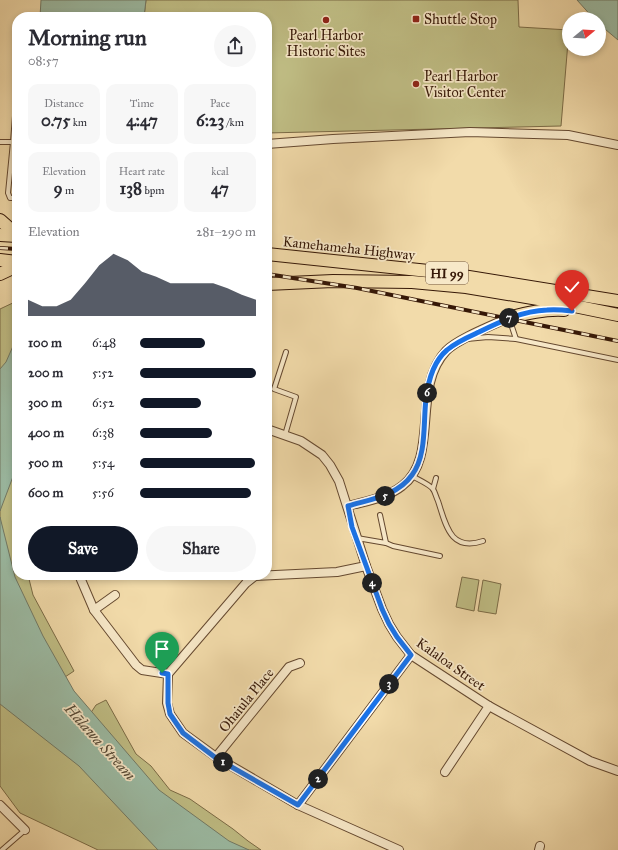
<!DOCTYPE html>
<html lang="en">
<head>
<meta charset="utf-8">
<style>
  body { margin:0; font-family:"IM FELL Great Primer",serif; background:#f7f7f7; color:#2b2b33; height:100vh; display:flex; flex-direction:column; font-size:15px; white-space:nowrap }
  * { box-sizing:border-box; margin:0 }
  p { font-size:13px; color:#7c7c81 }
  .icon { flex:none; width:22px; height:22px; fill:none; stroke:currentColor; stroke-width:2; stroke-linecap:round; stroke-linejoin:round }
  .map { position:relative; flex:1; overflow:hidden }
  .side { position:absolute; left:12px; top:12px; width:260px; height:568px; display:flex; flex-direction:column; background:#fff; border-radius:16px; box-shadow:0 2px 6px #0003 }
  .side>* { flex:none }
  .needle { width:26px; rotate:72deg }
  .tools { position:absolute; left:562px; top:12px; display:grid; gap:8px }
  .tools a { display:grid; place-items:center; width:44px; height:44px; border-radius:50%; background:#fff; box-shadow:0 2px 6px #0003; font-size:20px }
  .pin { position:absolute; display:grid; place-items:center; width:34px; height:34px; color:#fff; margin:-41px -17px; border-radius:50% 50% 50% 0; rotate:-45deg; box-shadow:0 0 4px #0007 }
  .pin .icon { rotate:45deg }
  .km { position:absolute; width:20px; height:20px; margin:-10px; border-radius:50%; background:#222; color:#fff; font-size:11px; line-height:20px; text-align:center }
  .round { display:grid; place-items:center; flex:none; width:42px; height:42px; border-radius:21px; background:#f7f7f7 }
  .summary { display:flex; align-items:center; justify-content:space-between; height:68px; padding:0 16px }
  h1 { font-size:22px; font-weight:700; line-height:30px }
  .stats { display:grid; grid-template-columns:repeat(3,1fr); gap:6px; height:68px; padding:4px 16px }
  .stats div { display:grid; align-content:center; border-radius:10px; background:#f7f7f7; text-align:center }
  .stats b { font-size:17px; font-weight:700 }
  .stats small { font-size:11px; font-weight:400 }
  .stats p { font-size:11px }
  .chart { height:112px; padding:8px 16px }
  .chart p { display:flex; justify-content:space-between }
  .chart svg { width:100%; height:72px; margin-top:4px; fill:#111827; opacity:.7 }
  .primary-button { display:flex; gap:8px; margin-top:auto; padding:8px 16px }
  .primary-button a { flex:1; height:46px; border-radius:24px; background:#111827; color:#fff; font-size:16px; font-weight:700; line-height:46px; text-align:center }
  .primary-button a+a { background:#f7f7f7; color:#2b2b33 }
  ul { padding:0 16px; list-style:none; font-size:13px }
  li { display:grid; grid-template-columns:64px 48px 1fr; align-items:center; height:30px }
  li i { height:10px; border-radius:5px; background:#111827 }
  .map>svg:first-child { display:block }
  .green { fill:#c0be85; stroke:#7b6b46 }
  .water { fill:#9cbca5; stroke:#737a66 }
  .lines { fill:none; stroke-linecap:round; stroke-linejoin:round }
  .lane-casing { stroke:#654930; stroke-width:6 }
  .street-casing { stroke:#654930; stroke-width:10 }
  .primary-casing { stroke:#361807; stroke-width:14 }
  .lane { stroke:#f7e8c8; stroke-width:4 }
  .street { stroke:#f7e8c8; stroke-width:8 }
  .primary { stroke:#f2dbaa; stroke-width:12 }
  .rail-casing { stroke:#361807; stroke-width:4 }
  .rail { stroke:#f7e8c8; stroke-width:2.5; stroke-dasharray:8; stroke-linecap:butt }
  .route-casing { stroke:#fff; stroke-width:8 }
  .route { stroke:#1a73e8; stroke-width:5 }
  .poi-dot { fill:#8f2418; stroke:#f7e8c8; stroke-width:1.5 }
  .labels { text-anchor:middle; stroke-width:3.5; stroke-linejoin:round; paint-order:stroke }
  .shield { fill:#f7e8c8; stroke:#705641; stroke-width:1 }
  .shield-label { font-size:13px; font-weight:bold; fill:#361807 }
  .poi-label { font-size:14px; fill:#361807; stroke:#f7e8c8; text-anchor:start }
  .street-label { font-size:14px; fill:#361807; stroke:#f7e8c8 }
  .water-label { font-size:15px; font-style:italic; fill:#554936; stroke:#f7e8c8 }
</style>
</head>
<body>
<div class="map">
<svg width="618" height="850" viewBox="0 0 618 850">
  <rect width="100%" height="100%" fill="#f2dbaa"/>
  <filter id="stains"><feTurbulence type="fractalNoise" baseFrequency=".005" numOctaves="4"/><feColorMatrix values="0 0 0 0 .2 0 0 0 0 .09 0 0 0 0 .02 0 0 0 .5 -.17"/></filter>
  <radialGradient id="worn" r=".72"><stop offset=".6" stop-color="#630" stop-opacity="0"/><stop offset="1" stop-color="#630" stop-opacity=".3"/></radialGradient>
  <g class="green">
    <path d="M 146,0 L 518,0 L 519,27 L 569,30 L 561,126 L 267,133 L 267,17 L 144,17 Z"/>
    <path d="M 17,301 L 17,368 L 0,399 L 0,309 Z"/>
    <path d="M 17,416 L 17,575 L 28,575 L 33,595 L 74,671 L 62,679 L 0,587 L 0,438 Z"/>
    <path d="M 462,577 L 479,580 L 474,611 L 456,607 Z"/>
    <path d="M 483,580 L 501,584 L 496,614 L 478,611 Z"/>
    <path d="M 0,657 L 181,850 L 98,850 L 20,813 L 0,786 Z"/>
    <path d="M 106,700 L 136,754 L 151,766 L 170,790 L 190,799 L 233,829 L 248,841 L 261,850 L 212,850 L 88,717 L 96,705 Z"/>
  </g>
  <g class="water">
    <path d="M 41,0 L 146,0 L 144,17 L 40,17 Z"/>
    <path d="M 577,0 L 618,0 L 618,40 L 599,24 L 599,19 L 594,19 Z"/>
    <path d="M 17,337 L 17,466 L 0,511 L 0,369 L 6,362 Z"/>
    <path d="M 0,517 L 15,577 L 43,636 L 74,691 L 159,790 L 229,841 L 249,850 L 158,850 L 79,766 L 0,704 Z"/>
  </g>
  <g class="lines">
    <defs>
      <g id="lane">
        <path d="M 0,142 L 13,142 L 15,116"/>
        <path d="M 13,142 L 8,193 L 10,198 L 17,198"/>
        <path d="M 509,318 L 516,339"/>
        <path d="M 467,339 L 488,337 L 516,339 L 618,360"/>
        <path d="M 285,435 L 296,397 L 274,389 L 286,352"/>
        <path d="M 412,476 C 417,479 429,484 433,489 C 435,492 436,497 438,501 C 446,525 450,552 483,541"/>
        <path d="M 433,489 L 436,478"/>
        <path d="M 357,538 L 386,543 L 380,515"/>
        <path d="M 386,543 L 393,546 L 440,556"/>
        <path d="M 2,850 L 25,830"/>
      </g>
      <g id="street">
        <path d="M 267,144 L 333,139 L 470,132 L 568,135 L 618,145"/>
        <path d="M 267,429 L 301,441 L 322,455 L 330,465 L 339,481 L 366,566 L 382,609 L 389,624 L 397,637 L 411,655 L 489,706 L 590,761 L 618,771"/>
        <path d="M 348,506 C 366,501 387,498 402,486 C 440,458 411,388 446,351 C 457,339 493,325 508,318"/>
        <path d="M 79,575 L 94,610 L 136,665 L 142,670 L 168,674 L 167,703 L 170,714 L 183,733 L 216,757 L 298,805 L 399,850"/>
        <path d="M 94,610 L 115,595"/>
        <path d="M 168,674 L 246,583 L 255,576 L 337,572 L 366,566"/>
        <path d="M 216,757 L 289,667 L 300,663"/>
        <path d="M 445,772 L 489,706"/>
        <path d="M 0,805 L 25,830"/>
        <path d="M 298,805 L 411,655"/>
        <path d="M 539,850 L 540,846"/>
      </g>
      <g id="primary">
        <path d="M 0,220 L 17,235"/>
        <path d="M 0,235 L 17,236"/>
        <path d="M 267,254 L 438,272 L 618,301"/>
        <path d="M 0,260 L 17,262"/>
        <path d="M 0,274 L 17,266"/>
        <path d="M 267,284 L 333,281 L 412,282 L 466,287 L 550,301 L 618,315"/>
        <path d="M 508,318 C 527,313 544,309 564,310"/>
      </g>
    </defs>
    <use href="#lane" class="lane-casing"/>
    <use href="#street" class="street-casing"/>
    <use href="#primary" class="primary-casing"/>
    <use href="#lane" class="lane"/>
    <use href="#street" class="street"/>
    <use href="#primary" class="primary"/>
    <defs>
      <g id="rail">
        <path d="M 0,248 L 17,249"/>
        <path d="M 267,274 L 357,288 L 618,341"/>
      </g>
    </defs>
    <use href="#rail" class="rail-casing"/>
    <use href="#rail" class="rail"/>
  </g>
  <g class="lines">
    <defs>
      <path id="route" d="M 162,673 L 168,674 L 168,703 L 170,714 L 183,733 L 216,758 L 298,805 L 411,655 L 397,637 L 389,624 L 382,609 L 352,527 L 348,506 C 371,499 397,496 412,475 C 427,455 423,423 426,399 C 428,382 434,361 447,350 C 456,342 468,337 479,332 C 501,321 523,311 547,310 C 555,309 564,310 572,311"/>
    </defs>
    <use href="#route" class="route-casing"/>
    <use href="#route" class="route"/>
  </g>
  <g class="poi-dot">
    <rect x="412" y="15" width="8" height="8" rx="2"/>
    <circle cx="326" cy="20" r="4"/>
    <circle cx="416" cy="84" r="4"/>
  </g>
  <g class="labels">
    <rect class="shield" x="426" y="262" width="42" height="22" rx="3"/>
    <g class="shield-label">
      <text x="447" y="278">HI 99</text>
    </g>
    <g class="poi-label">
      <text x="424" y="24">Shuttle Stop</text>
      <text x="326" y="40" text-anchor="middle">Pearl Harbor<tspan x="326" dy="16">Historic Sites</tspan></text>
      <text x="424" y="81">Pearl Harbor<tspan x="424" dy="16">Visitor Center</tspan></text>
    </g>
    <g class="street-label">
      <text transform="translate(349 248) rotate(6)" y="5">Kamehameha Highway</text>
      <text transform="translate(451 664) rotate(35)" y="5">Kalaloa Street</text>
      <text transform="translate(246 700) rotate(-51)" y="5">Ohaiula Place</text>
    </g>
    <g class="water-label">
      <text transform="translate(100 742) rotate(48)" y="5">Hālawa Stream</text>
    </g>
  </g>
  <rect width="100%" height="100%" filter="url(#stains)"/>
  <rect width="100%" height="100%" fill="url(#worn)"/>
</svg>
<div class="tools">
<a><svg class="needle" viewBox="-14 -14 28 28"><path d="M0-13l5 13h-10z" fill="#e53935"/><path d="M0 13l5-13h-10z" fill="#7c7c81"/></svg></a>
</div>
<div class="pin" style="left:162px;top:673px;background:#1e9e55"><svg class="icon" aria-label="arrive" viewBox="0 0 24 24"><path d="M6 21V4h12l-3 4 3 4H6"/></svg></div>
<div class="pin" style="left:572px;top:311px;background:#d93025"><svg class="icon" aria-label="check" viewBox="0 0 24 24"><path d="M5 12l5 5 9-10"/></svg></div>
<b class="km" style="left:223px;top:762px">1</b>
<b class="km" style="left:318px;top:779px">2</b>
<b class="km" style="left:389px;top:684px">3</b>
<b class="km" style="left:372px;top:583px">4</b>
<b class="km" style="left:385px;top:496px">5</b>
<b class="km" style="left:427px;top:393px">6</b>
<b class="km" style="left:509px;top:318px">7</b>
<section class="side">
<div class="summary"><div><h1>Morning run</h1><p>08:57</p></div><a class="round"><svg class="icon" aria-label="share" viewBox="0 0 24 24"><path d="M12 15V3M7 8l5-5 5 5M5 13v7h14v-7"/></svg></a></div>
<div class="stats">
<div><p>Distance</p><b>0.75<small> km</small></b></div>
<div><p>Time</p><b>4:47</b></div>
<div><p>Pace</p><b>6:23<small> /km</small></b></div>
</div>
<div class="stats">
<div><p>Elevation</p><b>9<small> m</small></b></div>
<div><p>Heart rate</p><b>138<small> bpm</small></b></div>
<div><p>kcal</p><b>47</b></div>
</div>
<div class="chart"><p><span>Elevation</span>281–290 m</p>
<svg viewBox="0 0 160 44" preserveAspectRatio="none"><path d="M0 44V34L10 38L20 38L30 34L40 24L50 13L60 6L70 10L80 17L90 20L100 24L110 24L120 24L130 24L140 27L150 31L160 34V44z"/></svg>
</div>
<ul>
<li><b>100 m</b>6:48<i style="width:56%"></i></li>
<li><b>200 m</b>5:52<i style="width:100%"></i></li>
<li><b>300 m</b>6:52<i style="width:53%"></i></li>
<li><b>400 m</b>6:38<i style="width:62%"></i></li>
<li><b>500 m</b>5:54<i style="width:99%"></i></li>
<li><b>600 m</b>5:56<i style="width:96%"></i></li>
</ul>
<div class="primary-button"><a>Save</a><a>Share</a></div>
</section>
</div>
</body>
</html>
